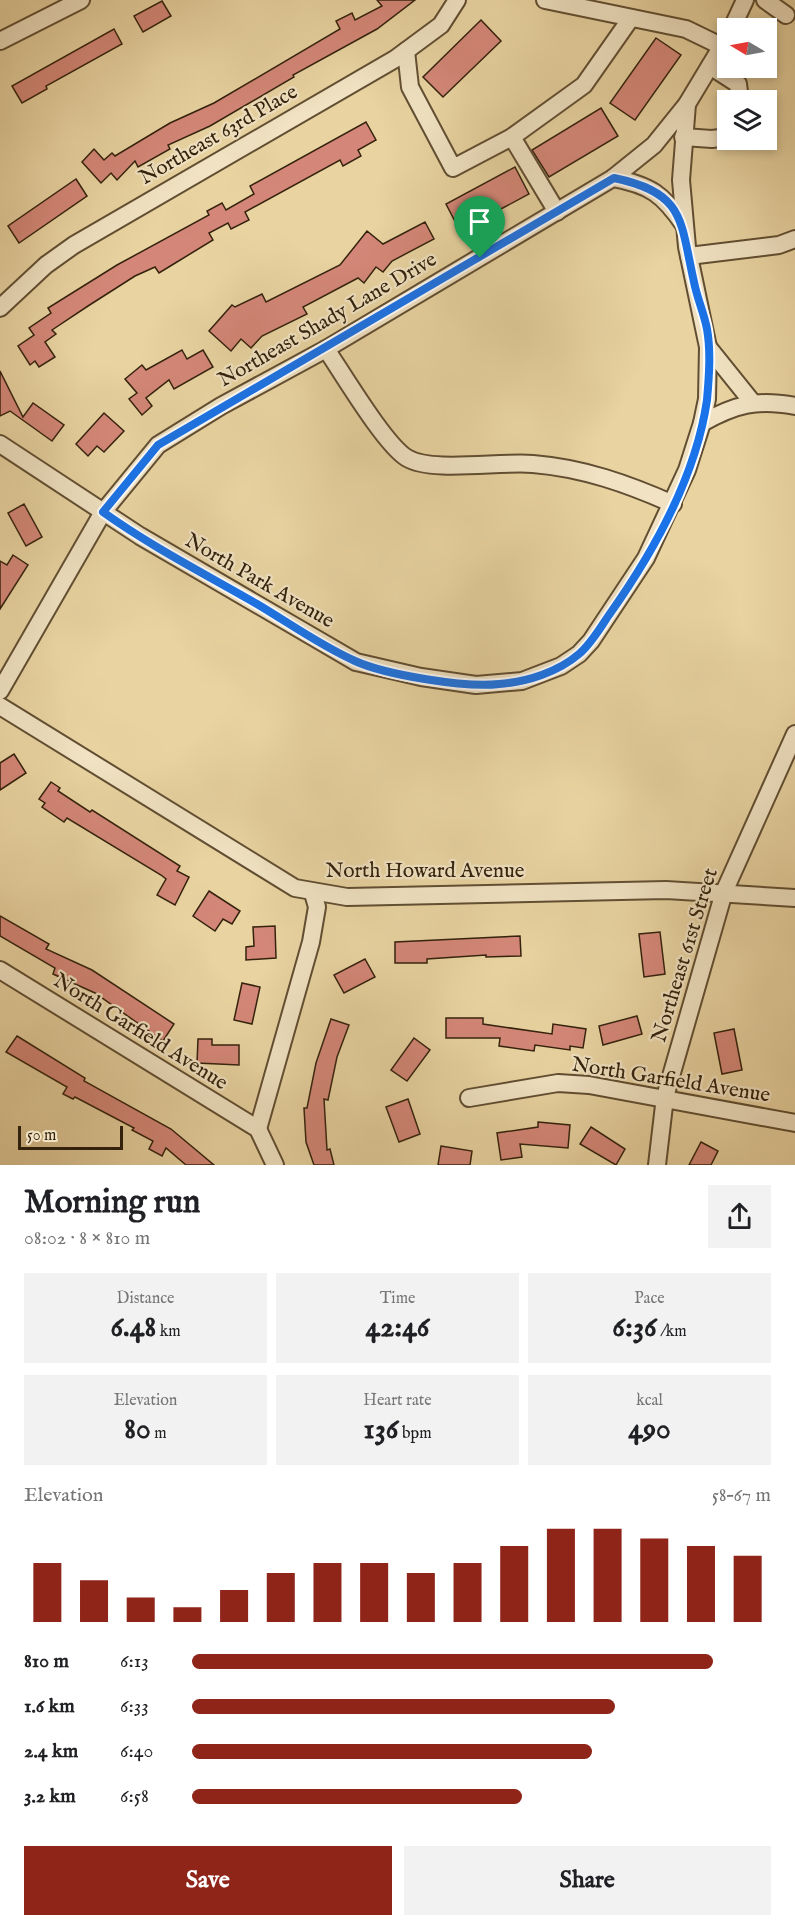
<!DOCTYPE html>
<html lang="en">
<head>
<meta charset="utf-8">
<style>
  body { margin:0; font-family:"IM FELL English",serif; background:#f2f2f2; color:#202124; height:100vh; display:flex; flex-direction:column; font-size:22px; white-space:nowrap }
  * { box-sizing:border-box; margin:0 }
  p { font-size:20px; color:#757577 }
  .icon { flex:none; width:33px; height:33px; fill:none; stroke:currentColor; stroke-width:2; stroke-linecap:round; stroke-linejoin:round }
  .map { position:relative; height:1165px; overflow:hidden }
  .details { display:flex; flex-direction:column; background:#fff; flex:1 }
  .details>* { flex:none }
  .needle { width:39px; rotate:280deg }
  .controls { position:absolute; left:717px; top:18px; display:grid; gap:12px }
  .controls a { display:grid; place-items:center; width:60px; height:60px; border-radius:0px; background:#fff; box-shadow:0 3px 9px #0003; font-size:30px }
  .scale { position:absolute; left:18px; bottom:15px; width:105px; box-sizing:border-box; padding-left:6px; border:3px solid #34220d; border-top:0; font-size:16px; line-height:21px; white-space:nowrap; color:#34220d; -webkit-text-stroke:4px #f0e2c2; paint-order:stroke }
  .pin { position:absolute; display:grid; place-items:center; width:51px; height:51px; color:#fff; margin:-62px -26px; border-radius:50% 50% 50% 0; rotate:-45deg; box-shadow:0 0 6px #0007 }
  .pin .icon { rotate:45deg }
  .round { display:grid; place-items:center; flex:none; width:63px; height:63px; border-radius:0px; background:#f2f2f2 }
  .headline { display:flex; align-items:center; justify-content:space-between; height:102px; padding:0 24px }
  h1 { font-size:33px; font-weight:700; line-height:45px }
  .figures { display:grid; grid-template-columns:repeat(3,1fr); gap:9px; height:102px; padding:6px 24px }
  .figures div { display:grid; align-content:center; border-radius:0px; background:#f2f2f2; text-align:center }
  .figures b { font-size:30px; font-weight:700 }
  .figures small { font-size:16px; font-weight:400 }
  .figures p { font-size:16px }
  .chart { height:168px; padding:12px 24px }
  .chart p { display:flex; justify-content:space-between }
  .chart svg { width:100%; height:108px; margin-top:6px; stroke:#8f2418; stroke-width:6 }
  .cta { display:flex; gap:12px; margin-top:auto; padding:12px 24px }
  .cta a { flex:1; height:69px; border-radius:0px; background:#8f2418; color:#fff; font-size:24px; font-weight:700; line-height:69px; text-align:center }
  .cta a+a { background:#f2f2f2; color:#202124 }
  ul { padding:0 24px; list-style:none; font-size:20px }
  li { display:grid; grid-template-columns:96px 72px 1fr; align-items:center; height:45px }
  li i { height:15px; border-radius:8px; background:#8f2418 }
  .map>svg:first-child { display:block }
  .building { fill:#d48778; stroke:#34220d; stroke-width:1.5 }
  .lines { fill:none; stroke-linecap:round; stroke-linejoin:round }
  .minor-casing { stroke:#614e32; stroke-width:20 }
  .minor { stroke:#f0e2c2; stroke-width:16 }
  .route-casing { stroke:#fff; stroke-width:12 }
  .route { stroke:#1a73e8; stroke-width:8 }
  .labels { text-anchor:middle; stroke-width:4.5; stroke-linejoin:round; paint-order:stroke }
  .street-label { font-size:21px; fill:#34220d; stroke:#f0e2c2 }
</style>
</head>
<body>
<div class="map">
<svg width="795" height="1165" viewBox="0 0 795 1165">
  <rect width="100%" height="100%" fill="#e8d3a1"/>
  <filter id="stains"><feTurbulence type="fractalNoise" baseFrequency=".00333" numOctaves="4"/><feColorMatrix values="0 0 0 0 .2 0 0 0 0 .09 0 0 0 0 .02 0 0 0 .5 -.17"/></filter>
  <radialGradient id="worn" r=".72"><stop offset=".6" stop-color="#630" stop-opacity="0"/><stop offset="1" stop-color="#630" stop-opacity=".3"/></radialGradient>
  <g class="building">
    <path d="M 377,0 L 415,0 L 377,29 L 293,75 L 294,77 L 210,126 L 168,145 L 170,149 L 138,167 L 135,161 L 117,180 L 111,173 L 101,183 L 82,162 L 94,149 L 104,160 L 112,153 L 115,156 L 170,123 L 214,103 L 340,29 L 336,21 L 352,13 L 355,20 L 382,6 Z"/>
    <path d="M 162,1 L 171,16 L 143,32 L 134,16 Z"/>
    <path d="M 481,20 L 501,41 L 443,97 L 423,77 Z"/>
    <path d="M 114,29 L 122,44 L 46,86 L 47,89 L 22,103 L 12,86 Z"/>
    <path d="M 656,38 L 681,55 L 635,120 L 610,103 Z"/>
    <path d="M 601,108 L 618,136 L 549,177 L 532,150 Z"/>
    <path d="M 366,122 L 376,140 L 358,150 L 361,156 L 343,166 L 340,160 L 245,212 L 249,220 L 231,229 L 228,223 L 209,233 L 213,240 L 172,265 L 159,273 L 155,267 L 135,276 L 88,306 L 52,330 L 56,334 L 45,342 L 55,357 L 39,367 L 35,361 L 30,365 L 18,346 L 34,335 L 29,328 L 51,313 L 48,308 L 117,265 L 209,215 L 207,211 L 222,203 L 226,210 L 254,194 L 250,186 Z"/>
    <path d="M 515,167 L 529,194 L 460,231 L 446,204 Z"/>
    <path d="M 76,179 L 87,196 L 19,243 L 8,226 Z"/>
    <path d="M 425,222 L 434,239 L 392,261 L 383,272 L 376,267 L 364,283 L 358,278 L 303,307 L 307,314 L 262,336 L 251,348 L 241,339 L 231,351 L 209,331 L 232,305 L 235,307 L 262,294 L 266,302 L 340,265 L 367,231 L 383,244 Z"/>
    <path d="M 182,350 L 187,359 L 203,350 L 213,367 L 174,389 L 169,380 L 146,398 L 152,406 L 142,415 L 129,399 L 137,393 L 125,379 L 142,365 L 146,370 Z"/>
    <path d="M 0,371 L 23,417 L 33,403 L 64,425 L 52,441 L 10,411 L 0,416 Z"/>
    <path d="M 104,413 L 124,431 L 104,452 L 97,446 L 88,456 L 76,444 Z"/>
    <path d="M 24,504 L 42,537 L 26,546 L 8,513 Z"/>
    <path d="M 13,555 L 28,565 L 0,609 L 0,561 L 7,565 Z"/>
    <path d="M 14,754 L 26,773 L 0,790 L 0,763 Z"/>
    <path d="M 51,782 L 60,788 L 58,791 L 90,812 L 92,810 L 180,866 L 177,871 L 189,877 L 175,905 L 157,895 L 166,879 L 161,875 L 67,818 L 64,822 L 42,807 L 45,803 L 39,799 Z"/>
    <path d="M 209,891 L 240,911 L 232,924 L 223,919 L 215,931 L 193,916 Z"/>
    <path d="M 0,916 L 49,944 L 46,949 L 92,970 L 174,1024 L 163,1041 L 95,993 L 53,974 L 55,968 L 0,936 Z"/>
    <path d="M 275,926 L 276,958 L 246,960 L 246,947 L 254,946 L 253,927 Z"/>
    <path d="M 660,932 L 665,974 L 644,977 L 639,934 Z"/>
    <path d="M 520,936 L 521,956 L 486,957 L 486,955 L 427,959 L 427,963 L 395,963 L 395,942 Z"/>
    <path d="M 365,959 L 375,977 L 344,993 L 334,975 Z"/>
    <path d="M 242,983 L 260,987 L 252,1024 L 234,1020 Z"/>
    <path d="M 637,1016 L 642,1034 L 603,1045 L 599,1026 Z"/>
    <path d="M 446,1018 L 483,1018 L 483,1024 L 552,1034 L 553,1024 L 586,1029 L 583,1048 L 570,1046 L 570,1050 L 535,1045 L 534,1051 L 499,1046 L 500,1038 L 446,1038 Z"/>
    <path d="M 331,1019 L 349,1025 L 337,1057 L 328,1100 L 324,1099 L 327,1150 L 330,1149 L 334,1165 L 314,1165 L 306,1142 L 304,1108 L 307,1108 L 316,1063 Z"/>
    <path d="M 734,1029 L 742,1070 L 722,1074 L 714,1033 Z"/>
    <path d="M 17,1036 L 85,1078 L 84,1081 L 171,1129 L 214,1165 L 186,1165 L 166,1148 L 162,1156 L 149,1149 L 153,1141 L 132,1130 L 134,1128 L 75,1097 L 73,1099 L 63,1094 L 67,1087 L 6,1052 Z"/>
    <path d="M 414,1038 L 430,1050 L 407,1081 L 391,1070 Z"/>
    <path d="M 198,1039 L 212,1039 L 212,1045 L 239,1045 L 239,1065 L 197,1063 Z"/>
    <path d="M 408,1099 L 420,1134 L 399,1142 L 386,1107 Z"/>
    <path d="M 538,1122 L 570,1125 L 568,1148 L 520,1144 L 522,1157 L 501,1160 L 497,1133 L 538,1127 Z"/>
    <path d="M 591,1127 L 625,1149 L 616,1165 L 580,1144 Z"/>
    <path d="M 701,1142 L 718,1151 L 711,1165 L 689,1165 Z"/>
    <path d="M 441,1146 L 472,1151 L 470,1165 L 438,1165 Z"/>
  </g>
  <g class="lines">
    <defs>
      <g id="minor">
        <path d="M 545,0 L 686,29 L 721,46"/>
        <path d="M 765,0 L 786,15"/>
        <path d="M 732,28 L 745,0"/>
        <path d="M 0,41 L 81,0"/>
        <path d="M 406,51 L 410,87 L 453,168 L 512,137 L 584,85 L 631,18"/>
        <path d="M 710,66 L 738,84 L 740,100"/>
        <path d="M 512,137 L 557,212"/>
        <path d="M 683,137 L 712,139 L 728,137"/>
        <path d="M 613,178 C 650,185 663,194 684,225"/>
        <path d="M 689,256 L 779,245 L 795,239"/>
        <path d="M 0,308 L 46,265 L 74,245 L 395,59 L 441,25 L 457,0"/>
        <path d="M 708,347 L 753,403"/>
        <path d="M 326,349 C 343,374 385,445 407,458 C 432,473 500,461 533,464 C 583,468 628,484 673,504"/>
        <path d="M 702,423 C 736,404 757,399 795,406"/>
        <path d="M 0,444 L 140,536 L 356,662 L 421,677 L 476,685 L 522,681 L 561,666 L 579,654 L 591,641 L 646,558 L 687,470 L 702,423 L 707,399 L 708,347 L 687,247 L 681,180 L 687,104"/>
        <path d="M 0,691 L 103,512 L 158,445 L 221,406 L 326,349 L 613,178 L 654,145 L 687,104 L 728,36"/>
        <path d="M 0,706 L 295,888 L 347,897 L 666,890 L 795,898"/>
        <path d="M 0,970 L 258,1129 L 275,1165"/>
        <path d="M 469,1098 L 558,1083 L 589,1085 L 795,1123"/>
        <path d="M 258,1129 L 311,942 L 317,907 L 313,893"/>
        <path d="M 657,1165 L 665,1097 L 724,892 L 795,734"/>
      </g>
    </defs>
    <use href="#minor" class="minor-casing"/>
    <use href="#minor" class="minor"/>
  </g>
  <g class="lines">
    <defs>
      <path id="route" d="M 614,178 C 686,193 680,221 694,282 C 697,298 704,313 707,329 C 711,351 709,377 707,400 C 696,476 653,553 609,615 C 600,628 591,644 579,654 C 558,672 527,682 499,684 C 466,688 386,675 355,661 C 321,646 289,623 257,604 C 205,574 152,547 103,512 L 158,445 Z"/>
    </defs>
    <use href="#route" class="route-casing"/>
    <use href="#route" class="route"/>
  </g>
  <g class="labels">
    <g class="street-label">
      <text transform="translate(218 134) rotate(-30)" y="7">Northeast 63rd Place</text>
      <text transform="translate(327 319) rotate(-30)" y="7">Northeast Shady Lane Drive</text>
      <text transform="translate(260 580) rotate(30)" y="7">North Park Avenue</text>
      <text x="425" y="877">North Howard Avenue</text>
      <text transform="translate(684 955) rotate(-73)" y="7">Northeast 61st Street</text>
      <text transform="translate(141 1031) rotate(32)" y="7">North Garfield Avenue</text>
      <text transform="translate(671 1079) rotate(9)" y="7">North Garfield Avenue</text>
    </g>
  </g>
  <rect width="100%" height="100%" filter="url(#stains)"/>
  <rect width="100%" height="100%" fill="url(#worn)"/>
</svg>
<div class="controls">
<a><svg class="needle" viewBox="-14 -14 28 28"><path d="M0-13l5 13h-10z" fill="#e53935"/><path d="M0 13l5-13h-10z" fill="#757577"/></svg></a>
<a><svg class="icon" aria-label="layers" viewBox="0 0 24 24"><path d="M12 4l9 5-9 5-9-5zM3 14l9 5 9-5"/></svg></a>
</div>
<div class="scale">50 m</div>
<div class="pin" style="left:480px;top:258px;background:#1e9e55"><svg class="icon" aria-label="arrive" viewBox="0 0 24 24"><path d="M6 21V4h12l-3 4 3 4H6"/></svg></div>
</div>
<section class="details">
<div class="headline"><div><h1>Morning run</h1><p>08:02 · 8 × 810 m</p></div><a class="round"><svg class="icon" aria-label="share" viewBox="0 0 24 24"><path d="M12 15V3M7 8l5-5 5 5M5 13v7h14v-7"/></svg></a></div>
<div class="figures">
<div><p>Distance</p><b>6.48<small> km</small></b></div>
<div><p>Time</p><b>42:46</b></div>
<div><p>Pace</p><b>6:36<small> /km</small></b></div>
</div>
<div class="figures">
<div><p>Elevation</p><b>80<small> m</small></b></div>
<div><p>Heart rate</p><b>136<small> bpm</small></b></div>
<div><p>kcal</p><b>490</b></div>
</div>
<div class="chart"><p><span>Elevation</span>58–67 m</p>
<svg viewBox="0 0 160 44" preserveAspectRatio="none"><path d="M5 44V20M15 44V27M25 44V34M35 44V38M45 44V31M55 44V24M65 44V20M75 44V20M85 44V24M95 44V20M105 44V13M115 44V6M125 44V6M135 44V10M145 44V13M155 44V17"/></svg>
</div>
<ul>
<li><b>810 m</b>6:13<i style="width:90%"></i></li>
<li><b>1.6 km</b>6:33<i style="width:73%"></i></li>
<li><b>2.4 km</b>6:40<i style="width:69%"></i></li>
<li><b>3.2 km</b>6:58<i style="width:57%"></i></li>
</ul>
<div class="cta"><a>Save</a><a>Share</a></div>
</section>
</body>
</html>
